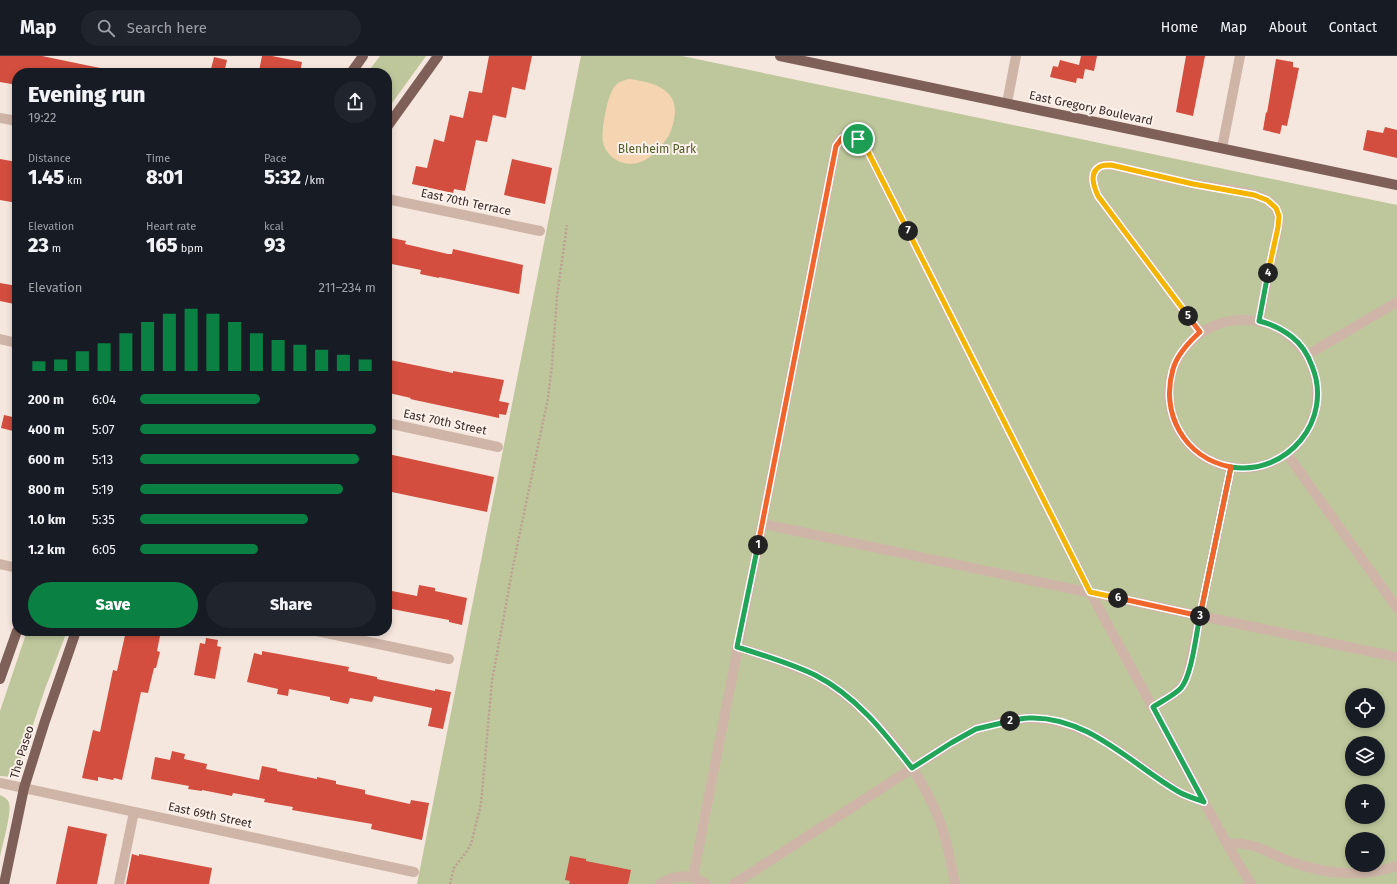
<!DOCTYPE html>
<html lang="en">
<head>
<meta charset="utf-8">
<style>
  body { margin:0; font-family:"Fira Sans",sans-serif; background:#20242c; color:#f1f3f6; height:100vh; display:flex; flex-direction:column; font-size:15px; white-space:nowrap }
  * { box-sizing:border-box; margin:0 }
  p { font-size:13px; color:#9ea1a6 }
  .icon { flex:none; width:22px; height:22px; fill:none; stroke:currentColor; stroke-width:2; stroke-linecap:round; stroke-linejoin:round }
  .map { position:relative; flex:1; overflow:hidden }
  .side { position:absolute; left:12px; top:12px; width:380px; height:568px; display:flex; flex-direction:column; background:#171b24; border-radius:16px; box-shadow:0 2px 6px #0003 }
  .side>* { flex:none }
  .controls { position:absolute; left:1345px; top:632px; display:grid; gap:8px }
  .controls a { display:grid; place-items:center; width:40px; height:40px; border-radius:50%; background:#171b24; box-shadow:0 2px 6px #0003; font-size:20px }
  .pin { position:absolute; display:grid; place-items:center; width:34px; height:34px; color:#fff; margin:-17px; border:2px solid #fff; border-radius:50%; box-shadow:0 1px 4px #0007 }
  .km { position:absolute; width:20px; height:20px; margin:-10px; border-radius:50%; background:#222; color:#fff; font-size:11px; line-height:20px; text-align:center }
  .round { display:grid; place-items:center; flex:none; width:42px; height:42px; border-radius:21px; background:#20242c }
  .summary { display:flex; align-items:center; justify-content:space-between; height:68px; padding:0 16px }
  h1 { font-size:22px; font-weight:800; line-height:30px }
  .metrics { display:grid; grid-template-columns:repeat(3,1fr); gap:6px; height:68px; padding:4px 16px }
  .metrics div { display:grid; align-content:center }
  .metrics b { font-size:20px; font-weight:800 }
  .metrics small { font-size:11px; font-weight:400 }
  .metrics p { font-size:11px }
  .chart { height:112px; padding:8px 16px }
  .chart p { display:flex; justify-content:space-between }
  .chart svg { width:100%; height:72px; margin-top:4px; stroke:#0b8043; stroke-width:6 }
  .button { display:flex; gap:8px; margin-top:auto; padding:8px 16px }
  .button a { flex:1; height:46px; border-radius:24px; background:#0b8043; color:#fff; font-size:16px; font-weight:800; line-height:46px; text-align:center }
  .button a+a { background:#20242c; color:#f1f3f6 }
  ul { padding:0 16px; list-style:none; font-size:13px }
  li { display:grid; grid-template-columns:64px 48px 1fr; align-items:center; height:30px }
  li i { height:10px; border-radius:5px; background:#0b8043 }
  header { display:flex; align-items:center; gap:24px; box-sizing:border-box; height:56px; padding:0 20px; background:#171b24; border-bottom:1px solid #363941 }
  header strong { font-size:19px }
  nav { display:flex; gap:22px; margin-inline-start:auto; font-size:14px }
  .search { width:280px; height:36px; background:#20242c; display:flex; align-items:center; gap:10px; box-sizing:border-box; padding:0 14px; border-radius:22px; color:#9ea1a6; font-size:15px }
  .map>svg:first-child { display:block }
  .green { fill:#bec79b; fill-rule:evenodd }
  .sand { fill:#f4d4b1 }
  .building { fill:#d34e3e }
  .lines { fill:none; stroke-linecap:round; stroke-linejoin:round }
  .path { stroke:#bc9e92; stroke-width:2.5; stroke-dasharray:2 2; stroke-linecap:butt }
  .minor { stroke:#cfb5a8; stroke-width:10 }
  .major { stroke:#7f6058; stroke-width:10 }
  .split-1-casing { stroke:#fff; stroke-width:8 }
  .split-2-casing { stroke:#fff; stroke-width:8 }
  .split-3-casing { stroke:#fff; stroke-width:8 }
  .split-4-casing { stroke:#fff; stroke-width:8 }
  .split-5-casing { stroke:#fff; stroke-width:8 }
  .split-6-casing { stroke:#fff; stroke-width:8 }
  .split-7-casing { stroke:#fff; stroke-width:8 }
  .split-8-casing { stroke:#fff; stroke-width:8 }
  .split-1 { stroke:#f0652b; stroke-width:5 }
  .split-2 { stroke:#22a559; stroke-width:5 }
  .split-3 { stroke:#22a559; stroke-width:5 }
  .split-4 { stroke:#22a559; stroke-width:5 }
  .split-5 { stroke:#f5b400; stroke-width:5 }
  .split-6 { stroke:#f0652b; stroke-width:5 }
  .split-7 { stroke:#f5b400; stroke-width:5 }
  .split-8 { stroke:#f5b400; stroke-width:5 }
  .labels { text-anchor:middle; stroke-width:4; stroke-linejoin:round; paint-order:stroke }
  .street-label { font-size:12px; fill:#3b2c29; stroke:#fcf2eb }
  .park-label { font-size:12px; fill:#515d29; stroke:#fcf2eb }
</style>
</head>
<body>
<header>
<strong>Map</strong>
<div class="search"><svg class="icon" aria-label="search" viewBox="0 0 24 24"><circle cx="10" cy="10" r="6"/><path d="M15 15l6 6"/></svg>Search here</div>
<nav><a>Home</a><a>Map</a><a>About</a><a>Contact</a></nav>
</header>
<div class="map">
<svg width="1397" height="828" viewBox="0 0 1397 828">
  <rect width="100%" height="100%" fill="#f5e7de"/>
  <g class="green">
    <path d="M 380,0 L 426,0 L 387,54 L 387,17 L 367,17 Z"/>
    <path d="M 581,0 L 682,0 L 1397,149 L 1397,828 L 417,828 ZM 1352,639 L 1378,639 L 1378,665 L 1352,665 ZM 1352,687 L 1378,687 L 1378,713 L 1352,713 ZM 1352,735 L 1378,735 L 1378,761 L 1352,761 ZM 1352,783 L 1378,783 L 1378,809 L 1352,809 Z"/>
    <path d="M 27,575 L 67,575 L 45,633 L 17,716 L 12,721 L 0,720 L 0,655 Z"/>
    <path d="M 0,739 C 4,741 8,743 9,747 C 12,757 2,790 0,801 Z"/>
  </g>
  <path class="sand" d="M 628,23 C 653,26 681,33 674,64 C 672,72 670,80 664,86 C 659,92 653,99 647,103 C 630,114 607,105 603,86 C 601,75 607,39 615,30 C 618,26 623,25 628,23 Z"/>
  <g class="building">
    <path d="M 0,0 L 42,0 L 100,12 L 99,17 L 17,17 L 17,29 L 0,26 Z"/>
    <path d="M 262,0 L 272,0 L 302,6 L 300,17 L 268,17 L 259,15 Z"/>
    <path d="M 489,0 L 532,0 L 525,34 L 512,31 L 506,62 L 493,59 L 487,86 L 476,84 L 465,135 L 454,133 L 453,137 L 412,128 L 416,110 L 427,112 L 434,83 L 444,86 L 450,59 L 463,62 L 469,35 L 482,37 Z"/>
    <path d="M 1081,0 L 1097,0 L 1094,15 L 1085,13 L 1083,23 L 1077,22 L 1076,27 L 1050,21 L 1053,10 L 1058,11 L 1060,4 L 1079,9 Z"/>
    <path d="M 1186,0 L 1205,0 L 1193,60 L 1176,56 Z"/>
    <path d="M 214,1 L 227,4 L 224,17 L 210,17 Z"/>
    <path d="M 1276,3 L 1293,6 L 1293,11 L 1299,12 L 1287,70 L 1282,69 L 1280,78 L 1263,74 L 1266,56 L 1267,57 Z"/>
    <path d="M 1385,71 L 1397,74 L 1397,102 L 1363,94 L 1367,74 L 1383,77 Z"/>
    <path d="M 0,103 L 17,106 L 17,147 L 0,144 Z"/>
    <path d="M 512,103 L 552,112 L 545,148 L 504,139 Z"/>
    <path d="M 387,181 L 406,185 L 405,188 L 448,198 L 452,198 L 453,193 L 523,209 L 519,238 L 439,221 L 439,222 L 420,218 L 421,214 L 387,207 Z"/>
    <path d="M 0,227 L 17,230 L 14,248 L 0,245 Z"/>
    <path d="M 390,304 L 453,317 L 453,315 L 504,324 L 499,345 L 509,347 L 506,359 L 499,358 L 499,362 L 410,343 L 411,342 L 389,337 L 389,334 L 387,333 L 387,321 Z"/>
    <path d="M 4,359 L 17,362 L 17,376 L 1,372 Z"/>
    <path d="M 388,398 L 494,421 L 487,456 L 387,435 L 387,406 Z"/>
    <path d="M 419,529 L 435,532 L 435,535 L 467,542 L 462,569 L 449,566 L 449,564 L 387,552 L 387,534 L 417,540 Z"/>
    <path d="M 126,575 L 161,575 L 157,595 L 160,596 L 156,612 L 154,612 L 148,637 L 141,636 L 122,724 L 114,722 L 113,724 L 98,721 L 98,725 L 82,722 L 93,674 L 100,676 L 113,614 L 117,615 Z"/>
    <path d="M 206,582 L 218,584 L 217,590 L 221,591 L 215,623 L 194,619 L 200,587 L 205,588 Z"/>
    <path d="M 262,595 L 349,611 L 348,615 L 377,621 L 377,623 L 435,635 L 435,633 L 451,636 L 443,673 L 428,670 L 432,652 L 374,640 L 372,646 L 350,642 L 348,648 L 330,644 L 330,641 L 289,633 L 288,640 L 277,638 L 278,633 L 247,626 L 254,597 L 262,599 Z"/>
    <path d="M 172,695 L 185,698 L 184,703 L 207,708 L 206,713 L 259,724 L 262,710 L 277,713 L 277,715 L 317,723 L 317,721 L 336,725 L 336,728 L 365,734 L 365,738 L 410,748 L 411,744 L 429,747 L 422,784 L 371,773 L 372,768 L 292,754 L 293,751 L 264,746 L 265,743 L 233,737 L 232,740 L 202,734 L 202,735 L 188,733 L 189,730 L 151,723 L 155,701 L 170,704 Z"/>
    <path d="M 68,770 L 107,778 L 97,828 L 56,828 Z"/>
    <path d="M 132,798 L 139,800 L 139,798 L 212,812 L 209,828 L 126,828 Z"/>
    <path d="M 570,800 L 586,803 L 586,805 L 631,814 L 628,828 L 569,828 L 570,825 L 565,824 Z"/>
  </g>
  <g class="lines">
    <path class="path" d="M 450,828 L 454,812 L 467,795 L 471,788 L 481,748 L 492,625 L 513,510 L 548,342 L 552,309 L 557,240 L 567,169"/>
    <g class="minor">
      <path d="M 1007,47 L 1016,0"/>
      <path d="M 0,62 L 17,65"/>
      <path d="M 1222,92 L 1240,0"/>
      <path d="M 387,143 L 540,175"/>
      <circle cx="1243" cy="338" r="74"/>
      <path d="M 1200,276 L 1098,140 C 1094,131 1088,116 1101,110 C 1104,109 1108,109 1111,109 C 1139,116 1167,123 1195,128 C 1214,132 1252,135 1267,144 C 1278,151 1279,159 1278,171 L 1259,265"/>
      <path d="M 0,283 L 17,287"/>
      <path d="M 1307,299 L 1397,246"/>
      <path d="M 387,367 L 498,391"/>
      <path d="M 1287,398 L 1397,552"/>
      <path d="M 763,468 L 1397,601"/>
      <path d="M 0,508 L 17,512"/>
      <path d="M 317,575 L 449,603"/>
      <path d="M 737,591 C 757,597 777,604 797,612 C 804,615 811,617 817,620 C 869,651 921,711 941,769 C 948,788 951,808 955,828"/>
      <path d="M 1153,651 L 1174,638 L 1182,630 L 1188,617 L 1231,411"/>
      <path d="M 0,727 L 414,816"/>
      <path d="M 1227,788 C 1232,788 1237,787 1242,788 C 1259,789 1273,799 1289,805 C 1322,818 1363,822 1397,810"/>
      <path d="M 693,821 C 740,577 789,334 836,90 L 841,82 C 850,81 856,81 863,86 L 1090,536 L 1227,788 L 1251,828"/>
      <path d="M 119,828 L 134,756"/>
      <path d="M 660,828 C 668,822 684,818 694,822 C 698,823 702,826 706,828"/>
      <path d="M 734,828 L 951,687 L 976,673 L 1002,666 L 1029,662 L 1049,664 L 1072,670 L 1103,684 L 1180,737 L 1204,746"/>
    </g>
    <g class="major">
      <path d="M 780,0 L 1397,129"/>
      <path d="M 351,17 L 363,0"/>
      <path d="M 387,71 L 438,0"/>
      <path d="M 0,623 L 17,575"/>
      <path d="M 4,828 L 24,732 L 45,665 L 76,575"/>
    </g>
  </g>
  <g class="lines">
    <defs>
      <path id="split-1" d="M 758,489 L 836,90 L 842,82 L 849,81 L 858,83"/>
      <path id="split-2" d="M 758,489 L 737,591 C 763,599 790,607 815,619 C 856,640 884,676 912,712 L 951,687 L 976,673 L 1010,665"/>
      <path id="split-3" d="M 1010,665 C 1016,664 1022,662 1028,662 C 1087,659 1132,709 1179,736 C 1186,740 1196,743 1204,746 L 1153,651 C 1162,645 1173,640 1181,632 C 1192,619 1196,578 1200,560"/>
      <path id="split-4" d="M 1200,560 L 1231,411 C 1287,420 1334,364 1312,310 C 1308,299 1301,288 1292,281 C 1282,273 1271,268 1259,265 L 1268,217"/>
      <path id="split-5" d="M 1188,260 L 1098,140 C 1094,131 1088,116 1101,110 C 1104,109 1108,109 1111,109 L 1193,128 L 1254,139 L 1267,144 L 1276,152 L 1279,160 L 1278,171 L 1268,217"/>
      <path id="split-6" d="M 1118,542 L 1200,560 L 1231,411 C 1184,402 1160,357 1173,313 C 1177,299 1190,285 1200,276 L 1188,260"/>
      <path id="split-7" d="M 908,175 L 1090,536 L 1118,542"/>
      <path id="split-8" d="M 858,83 L 863,86 L 908,175"/>
    </defs>
    <use href="#split-1" class="split-1-casing"/>
    <use href="#split-2" class="split-2-casing"/>
    <use href="#split-3" class="split-3-casing"/>
    <use href="#split-4" class="split-4-casing"/>
    <use href="#split-5" class="split-5-casing"/>
    <use href="#split-6" class="split-6-casing"/>
    <use href="#split-7" class="split-7-casing"/>
    <use href="#split-8" class="split-8-casing"/>
    <use href="#split-1" class="split-1"/>
    <use href="#split-2" class="split-2"/>
    <use href="#split-3" class="split-3"/>
    <use href="#split-4" class="split-4"/>
    <use href="#split-5" class="split-5"/>
    <use href="#split-6" class="split-6"/>
    <use href="#split-7" class="split-7"/>
    <use href="#split-8" class="split-8"/>
  </g>
  <g class="labels">
    <g class="street-label">
      <text transform="translate(1091 52) rotate(12)" y="4">East Gregory Boulevard</text>
      <text transform="translate(466 146) rotate(12)" y="4">East 70th Terrace</text>
      <text transform="translate(445 366) rotate(12)" y="4">East 70th Street</text>
      <text transform="translate(22 696) rotate(-73)" y="4">The Paseo</text>
      <text transform="translate(210 759) rotate(12)" y="4">East 69th Street</text>
    </g>
    <g class="park-label">
      <text x="657" y="97">Blenheim Park</text>
    </g>
  </g>
</svg>
<div class="controls">
<a><svg class="icon" aria-label="locate" viewBox="0 0 24 24"><circle cx="12" cy="12" r="6"/><path d="M12 2v4M12 18v4M2 12h4M18 12h4"/></svg></a>
<a><svg class="icon" aria-label="layers" viewBox="0 0 24 24"><path d="M12 4l9 5-9 5-9-5zM3 14l9 5 9-5"/></svg></a>
<a>+</a>
<a>−</a>
</div>
<div class="pin" style="left:858px;top:83px;background:#1e9e55"><svg class="icon" aria-label="arrive" viewBox="0 0 24 24"><path d="M6 21V4h12l-3 4 3 4H6"/></svg></div>
<b class="km" style="left:758px;top:489px">1</b>
<b class="km" style="left:1010px;top:665px">2</b>
<b class="km" style="left:1200px;top:560px">3</b>
<b class="km" style="left:1268px;top:217px">4</b>
<b class="km" style="left:1188px;top:260px">5</b>
<b class="km" style="left:1118px;top:542px">6</b>
<b class="km" style="left:908px;top:175px">7</b>
<section class="side">
<div class="summary"><div><h1>Evening run</h1><p>19:22</p></div><a class="round"><svg class="icon" aria-label="share" viewBox="0 0 24 24"><path d="M12 15V3M7 8l5-5 5 5M5 13v7h14v-7"/></svg></a></div>
<div class="metrics">
<div><p>Distance</p><b>1.45<small> km</small></b></div>
<div><p>Time</p><b>8:01</b></div>
<div><p>Pace</p><b>5:32<small> /km</small></b></div>
</div>
<div class="metrics">
<div><p>Elevation</p><b>23<small> m</small></b></div>
<div><p>Heart rate</p><b>165<small> bpm</small></b></div>
<div><p>kcal</p><b>93</b></div>
</div>
<div class="chart"><p><span>Elevation</span>211–234 m</p>
<svg viewBox="0 0 160 44" preserveAspectRatio="none"><path d="M5 44V38M15 44V37M25 44V32M35 44V27M45 44V21M55 44V14M65 44V9M75 44V6M85 44V9M95 44V14M105 44V21M115 44V25M125 44V28M135 44V31M145 44V34M155 44V37"/></svg>
</div>
<ul>
<li><b>200 m</b>6:04<i style="width:51%"></i></li>
<li><b>400 m</b>5:07<i style="width:100%"></i></li>
<li><b>600 m</b>5:13<i style="width:93%"></i></li>
<li><b>800 m</b>5:19<i style="width:86%"></i></li>
<li><b>1.0 km</b>5:35<i style="width:71%"></i></li>
<li><b>1.2 km</b>6:05<i style="width:50%"></i></li>
</ul>
<div class="button"><a>Save</a><a>Share</a></div>
</section>
</div>
</body>
</html>
